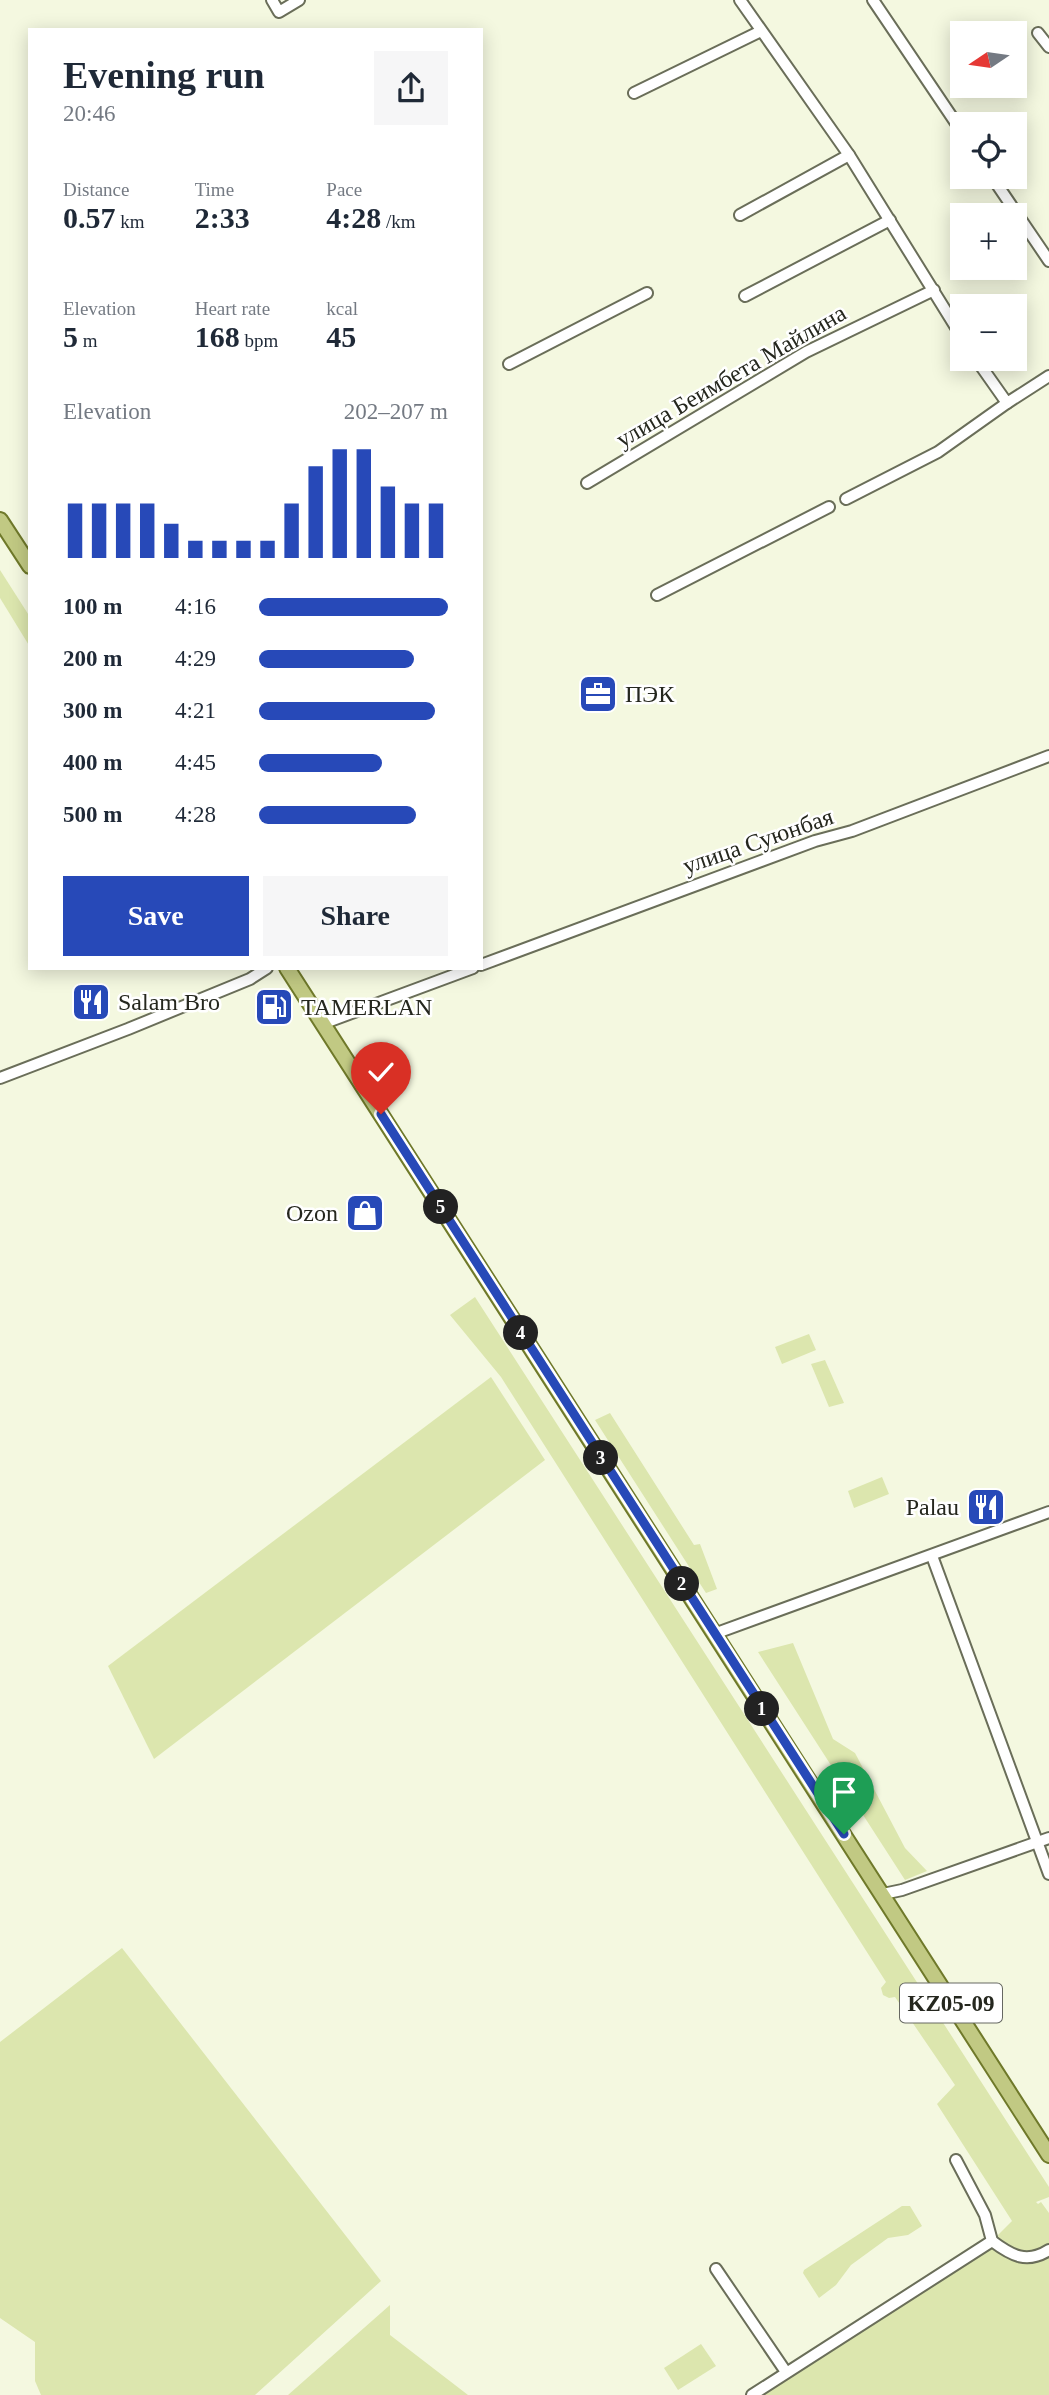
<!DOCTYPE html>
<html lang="en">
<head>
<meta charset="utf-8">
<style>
  body { margin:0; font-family:"Times New Roman",serif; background:#f6f6f7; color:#1f2937; height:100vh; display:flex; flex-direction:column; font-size:26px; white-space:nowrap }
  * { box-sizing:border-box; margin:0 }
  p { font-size:23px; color:#747a83 }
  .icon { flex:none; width:38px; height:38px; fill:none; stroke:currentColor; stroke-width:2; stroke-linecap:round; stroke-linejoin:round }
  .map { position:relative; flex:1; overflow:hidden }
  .panel { position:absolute; left:28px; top:28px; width:455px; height:942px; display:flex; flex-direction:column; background:#fff; border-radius:0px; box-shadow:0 4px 18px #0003 }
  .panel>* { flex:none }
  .needle { width:46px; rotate:257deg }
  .fabs { position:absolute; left:950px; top:21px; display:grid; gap:14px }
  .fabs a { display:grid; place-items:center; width:77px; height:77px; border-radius:0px; background:#fff; box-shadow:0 4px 18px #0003; font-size:35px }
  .pin { position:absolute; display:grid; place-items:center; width:60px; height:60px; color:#fff; margin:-72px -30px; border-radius:50% 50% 50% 0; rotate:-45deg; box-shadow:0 0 7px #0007 }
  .pin .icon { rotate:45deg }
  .km { position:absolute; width:35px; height:35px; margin:-18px; border-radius:50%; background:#222; color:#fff; font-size:19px; line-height:35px; text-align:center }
  .round { display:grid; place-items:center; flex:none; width:74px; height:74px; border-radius:0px; background:#f6f6f7 }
  .headline { display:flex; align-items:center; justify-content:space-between; height:119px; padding:0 35px }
  h1 { font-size:38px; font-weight:700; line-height:52px }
  .metrics { display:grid; grid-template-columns:repeat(3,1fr); gap:10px; height:119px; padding:7px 35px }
  .metrics div { display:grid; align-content:center }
  .metrics b { font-size:30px; font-weight:700 }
  .metrics small { font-size:19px; font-weight:400 }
  .metrics p { font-size:19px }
  .chart { height:196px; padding:14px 35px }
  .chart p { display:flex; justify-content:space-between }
  .chart svg { width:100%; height:126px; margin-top:7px; stroke:#2749b8; stroke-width:6 }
  .action { display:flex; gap:14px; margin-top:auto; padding:14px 35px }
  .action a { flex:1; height:80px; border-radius:0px; background:#2749b8; color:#fff; font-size:28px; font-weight:700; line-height:80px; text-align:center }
  .action a+a { background:#f6f6f7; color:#1f2937 }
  ul { padding:0 35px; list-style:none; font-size:23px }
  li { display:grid; grid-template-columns:112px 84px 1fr; align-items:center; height:52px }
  li i { height:18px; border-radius:9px; background:#2749b8 }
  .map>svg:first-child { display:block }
  .green { fill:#dce6ae }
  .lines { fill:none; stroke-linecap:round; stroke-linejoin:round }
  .minor-casing { stroke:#6a6e59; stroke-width:14 }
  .major-casing { stroke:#6f792a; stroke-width:18 }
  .minor { stroke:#fff; stroke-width:10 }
  .major { stroke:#c1c983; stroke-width:14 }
  .route-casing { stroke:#fff; stroke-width:14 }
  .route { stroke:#2749b8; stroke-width:9 }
  .labels { text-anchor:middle; stroke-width:5; stroke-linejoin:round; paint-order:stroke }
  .shield { fill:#fff; stroke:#666862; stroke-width:2 }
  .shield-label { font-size:23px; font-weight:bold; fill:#25271e }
  .street-label { font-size:24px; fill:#25271e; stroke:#fff }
  .poi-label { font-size:24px; fill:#25271e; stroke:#fff; text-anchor:start }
</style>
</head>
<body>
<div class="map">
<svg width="1049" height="2395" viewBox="0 0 1049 2395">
  <rect width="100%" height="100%" fill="#f4f8e0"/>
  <g class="green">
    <path d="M 0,570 L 30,617 L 30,647 L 0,598 Z"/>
    <path d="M 475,1297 L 1049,2187 L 1049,2197 L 1036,2202 L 1038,2204 L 1041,2202 L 1049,2213 L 1049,2395 L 752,2395 L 992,2241 L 1012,2221 L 937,2104 L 955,2085 L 895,1997 L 889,1998 L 883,1995 L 881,1988 L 886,1982 L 501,1377 L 450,1315 Z"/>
    <path d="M 809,1334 L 816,1350 L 782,1364 L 775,1347 Z"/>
    <path d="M 825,1360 L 844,1403 L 829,1407 L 811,1364 Z"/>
    <path d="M 491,1377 L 545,1460 L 154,1759 L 108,1666 Z"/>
    <path d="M 610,1413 L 694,1545 L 700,1544 L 717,1589 L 706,1593 L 595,1420 Z"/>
    <path d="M 882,1477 L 889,1494 L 854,1508 L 848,1491 Z"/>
    <path d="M 793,1643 L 833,1739 L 855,1753 L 905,1848 L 927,1871 L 905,1880 L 758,1652 Z"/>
    <path d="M 122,1948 L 381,2281 L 255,2395 L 41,2395 L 35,2381 L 35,2342 L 0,2318 L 0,2042 Z"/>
    <path d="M 902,2206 L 910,2206 L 922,2226 L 908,2235 L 888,2238 L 851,2265 L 836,2285 L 819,2298 L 803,2273 L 804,2270 Z"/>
    <path d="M 390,2305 L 390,2335 L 468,2395 L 288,2395 Z"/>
    <path d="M 701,2344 L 716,2366 L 678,2390 L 664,2368 Z"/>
  </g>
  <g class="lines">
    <defs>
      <g id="minor">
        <path d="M 272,0 L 279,12 L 299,0"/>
        <path d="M 740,0 L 849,155 L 962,337"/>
        <path d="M 873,0 L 962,132"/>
        <path d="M 1038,33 L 1049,47"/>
        <path d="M 634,93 L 761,31"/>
        <path d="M 992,177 L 1049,261"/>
        <path d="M 740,215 L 849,155"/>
        <path d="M 745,296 L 890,220"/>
        <path d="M 976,359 L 1007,403 L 1049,376"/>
        <path d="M 509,364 L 647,293"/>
        <path d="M 587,483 L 806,352 L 934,290"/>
        <path d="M 846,499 L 938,452 L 1007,403"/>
        <path d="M 657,595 L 829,507"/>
        <path d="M 481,965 L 815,841 L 852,831 L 1049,756"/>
        <path d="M 322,1024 L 473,968"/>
        <path d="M 0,1078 L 128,1029 L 250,979 L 267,968"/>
        <path d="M 932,1556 L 1049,1874"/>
        <path d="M 714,1634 L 1049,1512"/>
        <path d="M 883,1894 L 902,1890 L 1049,1838"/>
        <path d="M 992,2241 C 1012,2256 1027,2264 1049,2250"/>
        <path d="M 716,2269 L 786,2372"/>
        <path d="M 752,2395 L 992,2241 L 985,2215 L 956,2160"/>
      </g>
      <g id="major">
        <path d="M 0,520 L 30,566"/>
        <path d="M 287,968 L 1049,2155"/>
      </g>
    </defs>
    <use href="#minor" class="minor-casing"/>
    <use href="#major" class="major-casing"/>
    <use href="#minor" class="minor"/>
    <use href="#major" class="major"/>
  </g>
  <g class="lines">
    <defs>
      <path id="route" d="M 381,1114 L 844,1834"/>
    </defs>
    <use href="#route" class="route-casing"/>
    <use href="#route" class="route"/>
  </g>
  <defs>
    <symbol id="office-square" viewBox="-11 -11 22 22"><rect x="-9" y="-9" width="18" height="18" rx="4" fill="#2749b8" stroke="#fff"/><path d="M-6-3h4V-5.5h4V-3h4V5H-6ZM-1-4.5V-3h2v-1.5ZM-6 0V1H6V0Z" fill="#fff"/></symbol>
    <symbol id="restaurant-square" viewBox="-11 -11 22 22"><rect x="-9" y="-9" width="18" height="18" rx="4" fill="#2749b8" stroke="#fff"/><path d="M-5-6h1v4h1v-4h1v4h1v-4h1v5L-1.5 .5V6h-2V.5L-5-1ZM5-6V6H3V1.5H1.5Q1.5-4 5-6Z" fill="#fff"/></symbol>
    <symbol id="fuel-square" viewBox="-11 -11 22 22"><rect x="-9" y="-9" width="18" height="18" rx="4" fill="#2749b8" stroke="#fff"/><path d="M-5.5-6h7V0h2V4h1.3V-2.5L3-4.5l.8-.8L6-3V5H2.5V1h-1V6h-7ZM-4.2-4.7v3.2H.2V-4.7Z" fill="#fff"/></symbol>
    <symbol id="shop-square" viewBox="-11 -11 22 22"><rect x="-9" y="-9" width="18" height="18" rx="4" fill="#2749b8" stroke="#fff"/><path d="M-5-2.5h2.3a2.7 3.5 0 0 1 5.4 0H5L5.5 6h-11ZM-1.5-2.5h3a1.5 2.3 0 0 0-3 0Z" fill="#fff"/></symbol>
  </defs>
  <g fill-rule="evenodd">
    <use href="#office-square" x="576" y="672" width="44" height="44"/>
    <use href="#restaurant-square" x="69" y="980" width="44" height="44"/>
    <use href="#fuel-square" x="252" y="985" width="44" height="44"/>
    <use href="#shop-square" x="343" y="1191" width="44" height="44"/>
    <use href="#restaurant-square" x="964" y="1485" width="44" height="44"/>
  </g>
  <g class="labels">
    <rect class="shield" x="900" y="1983.5" width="102" height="39" rx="5"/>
    <g class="shield-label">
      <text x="951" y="2011">KZ05-09</text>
    </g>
    <g class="street-label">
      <text transform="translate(731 376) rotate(-30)" y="8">улица Беимбета Майлина</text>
      <text transform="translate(758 841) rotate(-19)" y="8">улица Суюнбая</text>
    </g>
    <g class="poi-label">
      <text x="625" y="702">ПЭК</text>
      <text x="118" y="1010">Salam Bro</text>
      <text x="301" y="1015">TAMERLAN</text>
      <text x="338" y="1221" text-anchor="end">Ozon</text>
      <text x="959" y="1515" text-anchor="end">Palau</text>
    </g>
  </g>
</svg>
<div class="fabs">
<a><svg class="needle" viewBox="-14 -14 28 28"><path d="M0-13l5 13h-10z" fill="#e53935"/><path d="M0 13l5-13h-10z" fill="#747a83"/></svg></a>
<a><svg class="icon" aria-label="locate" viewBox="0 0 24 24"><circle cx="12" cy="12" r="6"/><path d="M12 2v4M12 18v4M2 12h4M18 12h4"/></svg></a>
<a>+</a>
<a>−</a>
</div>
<div class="pin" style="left:844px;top:1834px;background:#1e9e55"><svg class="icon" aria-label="arrive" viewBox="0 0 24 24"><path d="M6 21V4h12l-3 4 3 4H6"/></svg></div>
<div class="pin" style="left:381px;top:1114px;background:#d93025"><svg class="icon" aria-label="check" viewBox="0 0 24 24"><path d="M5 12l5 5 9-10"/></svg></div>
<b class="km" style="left:762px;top:1709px">1</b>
<b class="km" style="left:682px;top:1584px">2</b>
<b class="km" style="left:601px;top:1458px">3</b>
<b class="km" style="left:521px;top:1333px">4</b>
<b class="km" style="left:441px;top:1207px">5</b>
<section class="panel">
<div class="headline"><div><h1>Evening run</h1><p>20:46</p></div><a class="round"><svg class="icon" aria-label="share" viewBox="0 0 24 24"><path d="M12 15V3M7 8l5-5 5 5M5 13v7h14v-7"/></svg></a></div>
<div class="metrics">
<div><p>Distance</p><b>0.57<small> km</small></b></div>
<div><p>Time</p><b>2:33</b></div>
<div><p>Pace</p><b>4:28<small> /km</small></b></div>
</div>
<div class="metrics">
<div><p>Elevation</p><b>5<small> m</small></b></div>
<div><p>Heart rate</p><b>168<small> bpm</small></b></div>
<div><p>kcal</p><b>45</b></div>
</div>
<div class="chart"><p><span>Elevation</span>202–207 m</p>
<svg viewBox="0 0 160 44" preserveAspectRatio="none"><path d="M5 44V25M15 44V25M25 44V25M35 44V25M45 44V32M55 44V38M65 44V38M75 44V38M85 44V38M95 44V25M105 44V12M115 44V6M125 44V6M135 44V19M145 44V25M155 44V25"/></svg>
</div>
<ul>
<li><b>100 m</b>4:16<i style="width:100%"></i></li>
<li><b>200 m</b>4:29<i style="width:82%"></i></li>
<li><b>300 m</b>4:21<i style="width:93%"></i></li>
<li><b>400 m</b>4:45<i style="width:65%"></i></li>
<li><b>500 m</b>4:28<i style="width:83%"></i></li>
</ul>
<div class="action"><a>Save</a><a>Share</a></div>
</section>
</div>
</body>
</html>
